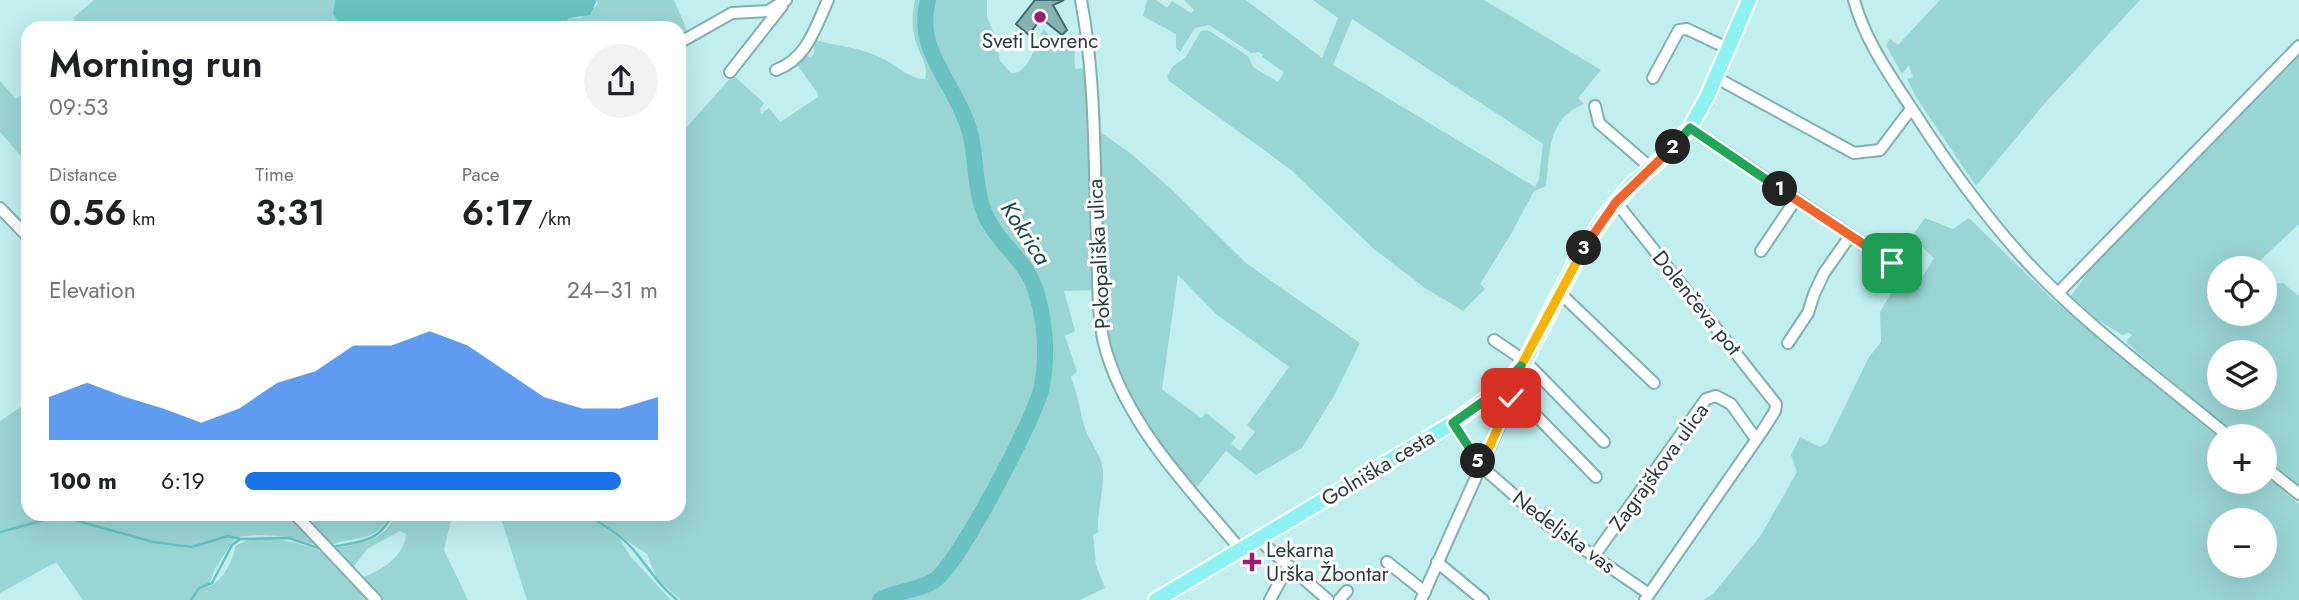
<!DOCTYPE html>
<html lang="en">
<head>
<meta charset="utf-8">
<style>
  body { margin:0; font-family:Jost,sans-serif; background:#f2f2f2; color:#202124; height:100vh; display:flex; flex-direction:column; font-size:26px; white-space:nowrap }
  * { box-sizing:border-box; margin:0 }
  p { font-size:23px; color:#757577 }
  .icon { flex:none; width:38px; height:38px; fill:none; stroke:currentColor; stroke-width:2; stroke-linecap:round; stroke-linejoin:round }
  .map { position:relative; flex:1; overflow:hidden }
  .drawer { position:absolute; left:21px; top:21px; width:665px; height:500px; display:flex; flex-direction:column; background:#fff; border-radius:21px; box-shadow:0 7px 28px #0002 }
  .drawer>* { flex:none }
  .fabs { position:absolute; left:2207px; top:256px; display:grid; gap:14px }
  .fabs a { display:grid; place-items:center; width:70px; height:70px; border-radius:50%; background:#fff; box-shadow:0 7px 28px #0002; font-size:35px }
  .pin { position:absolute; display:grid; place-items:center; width:60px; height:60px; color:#fff; margin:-30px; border-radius:14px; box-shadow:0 4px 10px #0006 }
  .km { position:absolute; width:35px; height:35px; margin:-18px; border-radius:50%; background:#222; color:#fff; font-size:19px; line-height:35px; text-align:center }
  .round { display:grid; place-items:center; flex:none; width:74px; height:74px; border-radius:37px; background:#f2f2f2 }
  .head { display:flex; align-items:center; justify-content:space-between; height:119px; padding:0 28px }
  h1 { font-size:38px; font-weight:600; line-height:52px }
  .stats { display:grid; grid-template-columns:repeat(3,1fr); gap:10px; height:119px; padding:7px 28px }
  .stats div { display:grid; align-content:center }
  .stats b { font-size:35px; font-weight:600 }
  .stats small { font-size:19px; font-weight:400 }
  .stats p { font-size:19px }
  .chart { height:196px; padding:14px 28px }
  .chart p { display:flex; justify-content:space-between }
  .chart svg { width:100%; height:126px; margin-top:7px; fill:#1a73e8; opacity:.7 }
  ul { padding:0 28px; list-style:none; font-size:23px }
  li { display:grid; grid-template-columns:112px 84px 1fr; align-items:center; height:52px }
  li i { height:18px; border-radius:9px; background:#1a73e8 }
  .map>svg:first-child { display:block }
  .green { fill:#99d5d4; fill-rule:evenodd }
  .water { fill:#69c1c1 }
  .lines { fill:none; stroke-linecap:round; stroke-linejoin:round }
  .stream { stroke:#69c1c1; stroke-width:2.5 }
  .river { stroke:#69c1c1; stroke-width:16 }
  .building { fill:#85b3b2; stroke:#3f6a6a; stroke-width:2 }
  .minor-casing { stroke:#82afaf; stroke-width:14 }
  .major-casing { stroke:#fff; stroke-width:18 }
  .minor { stroke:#fff; stroke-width:10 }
  .major { stroke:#8ff2f2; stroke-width:14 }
  .split-1-casing { stroke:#fff; stroke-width:14 }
  .split-2-casing { stroke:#fff; stroke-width:14 }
  .split-3-casing { stroke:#fff; stroke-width:14 }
  .split-4-casing { stroke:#fff; stroke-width:14 }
  .split-5-casing { stroke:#fff; stroke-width:14 }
  .split-6-casing { stroke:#fff; stroke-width:14 }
  .split-1 { stroke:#f0652b; stroke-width:9 }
  .split-2 { stroke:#22a559; stroke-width:9 }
  .split-3 { stroke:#f0652b; stroke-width:9 }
  .split-4 { stroke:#f5b400; stroke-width:9 }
  .split-5 { stroke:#22a559; stroke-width:9 }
  .split-6 { stroke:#f5b400; stroke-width:9 }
  .poi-dot { fill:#9b1c71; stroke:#fff; stroke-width:2.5 }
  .labels { text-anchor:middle; stroke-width:6; stroke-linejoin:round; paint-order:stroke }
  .poi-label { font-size:21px; fill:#293b3b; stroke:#fff }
  .street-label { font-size:21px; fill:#293b3b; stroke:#fff }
  .water-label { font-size:23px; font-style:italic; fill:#1c4545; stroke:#fff }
</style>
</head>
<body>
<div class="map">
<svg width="2299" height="600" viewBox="0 0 2299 600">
  <rect width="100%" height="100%" fill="#c0efee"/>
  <g class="green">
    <path d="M 94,0 L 335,0 L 333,14 L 343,28 L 79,28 L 73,18 Z"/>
    <path d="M 597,0 L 674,0 L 689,35 L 679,41 L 679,28 L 561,28 L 569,18 L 580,18 L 597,5 Z"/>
    <path d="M 915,0 L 924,0 C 908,63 977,104 969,166 L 974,170 L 986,226 L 1025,274 L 1042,344 L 1040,389 L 1012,449 L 1013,453 C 1027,445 1028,425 1034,411 C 1037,405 1041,399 1043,392 C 1053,360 1054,301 1032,273 C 1014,250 997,236 984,209 C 971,180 978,144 966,114 C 950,76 919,44 931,0 L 987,0 L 987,17 L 997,41 L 1000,61 L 1011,73 C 1029,75 1035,43 1044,29 L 1053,40 L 1074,39 L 1075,69 L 1085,68 L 1095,290 L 1064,291 L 1075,331 L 1065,336 L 1077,372 L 1071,377 C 1077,393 1080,410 1084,425 C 1088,441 1102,454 1103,471 C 1104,491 1097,511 1098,532 L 1093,535 L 1096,565 L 1105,588 L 1080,600 L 681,600 L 657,579 L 647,554 L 588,515 L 679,514 L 679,136 L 733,75 L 764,103 L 760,109 L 761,114 L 769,108 L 780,122 L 818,97 L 817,92 L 797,65 L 805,55 L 811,57 L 814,54 L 815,40 C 839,47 863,47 885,60 C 898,67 910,79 925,79 C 929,64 919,54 915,40 C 912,26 912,14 915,0 Z"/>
    <path d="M 1147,0 L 1156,0 L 1167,8 L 1172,1 L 1191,13 L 1194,10 L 1184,0 L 1246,0 L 1322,58 L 1338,18 L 1313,0 L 1484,0 L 1601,70 L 1578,98 L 1584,104 C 1547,118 1550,153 1546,186 L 1534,191 L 1511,234 L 1480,284 L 1485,289 L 1463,311 L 1425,288 L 1374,249 L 1290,169 L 1169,81 L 1167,76 L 1173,66 L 1185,58 L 1201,31 L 1208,30 L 1248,56 L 1253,67 L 1278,82 L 1284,72 L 1262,57 L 1263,55 L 1259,52 L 1251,53 L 1209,25 L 1195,28 L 1180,52 L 1176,48 L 1176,34 L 1143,16 ZM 1352,19 L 1543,144 L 1539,179 L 1535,187 L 1333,65 Z"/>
    <path d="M 1940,0 L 2140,0 L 2046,102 L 1976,186 L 1916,97 L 1907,79 L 1913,77 L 1909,65 L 1902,74 L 1886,45 L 1890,39 L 1898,45 Z"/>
    <path d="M 2299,50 L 2299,224 L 2252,268 L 2219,268 L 2219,313 L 2264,313 L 2265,284 L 2283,283 L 2299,296 L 2299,486 L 2265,457 L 2264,436 L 2238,436 L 2138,353 L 2126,341 L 2132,335 L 2129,333 L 2122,335 L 2098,320 L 2071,296 L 2090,269 ZM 2219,352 L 2264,352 L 2264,397 L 2219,397 Z"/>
    <path d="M 0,81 L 16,99 L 28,90 L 28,164 L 0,132 Z"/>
    <path d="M 1096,129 L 1129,152 L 1171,189 L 1247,264 L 1360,343 L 1335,394 L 1302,448 L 1256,475 L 1226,451 L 1197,487 C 1154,452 1110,370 1103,315 C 1098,281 1104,243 1103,208 L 1099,197 ZM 1178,275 L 1215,313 L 1289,367 L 1247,425 L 1255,432 L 1240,451 L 1231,444 L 1236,437 L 1206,413 L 1201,418 L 1162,389 Z"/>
    <path d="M 1925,218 L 1953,229 L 1969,218 L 2053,300 L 2219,438 L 2219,481 L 2264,481 L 2265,475 L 2299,504 L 2299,600 L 1703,600 L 1713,594 L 1761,535 L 1797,472 L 1791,455 L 1800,437 L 1820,447 L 1827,443 L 1869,357 L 1881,342 L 1880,312 L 1900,278 L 1916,287 L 1934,258 L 1921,246 L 1914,233 ZM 2219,520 L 2264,520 L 2264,565 L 2219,565 Z"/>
    <path d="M 28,402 L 28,514 L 290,515 L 322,547 C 292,537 266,531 235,538 L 215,569 L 208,587 C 222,582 233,561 235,547 C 254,529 309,544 330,555 C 345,564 359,587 371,600 L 83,600 L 56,562 L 0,593 L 0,421 Z"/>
    <path d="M 302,515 L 391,515 C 374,545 356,534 329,546 L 312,524 L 315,521 L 314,518 L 308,521 Z"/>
    <path d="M 395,515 L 452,515 L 444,550 L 468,600 L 382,600 L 361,578 C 381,571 404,557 406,534 L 400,531 L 367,549 L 352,569 L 334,549 C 359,542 383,544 395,515 Z"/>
    <path d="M 500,515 L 579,515 L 598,523 L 619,538 L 631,557 L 671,600 L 527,600 Z"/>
  </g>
  <path class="water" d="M 335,0 L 597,0 L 590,15 L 569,18 L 561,28 L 343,28 L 333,14 Z"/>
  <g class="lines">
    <g class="stream">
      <path d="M 584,514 C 603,524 624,537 637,554 C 653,574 657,583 677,600"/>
      <path d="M 0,532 L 60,516 L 153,542 L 192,547 L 228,536 L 240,539"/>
      <path d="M 330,548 C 360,540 377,545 393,514"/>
      <path d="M 191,600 L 199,588 L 212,583 L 232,545 L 240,539 L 289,538 L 324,550"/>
    </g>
    <path class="river" d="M 880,600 C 896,590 920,591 935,580 C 958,565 1037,415 1042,386 C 1048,354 1045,321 1036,291 C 1026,258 992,240 982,206 C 973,178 977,145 965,118 C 949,77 915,47 928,0"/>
  </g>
  <path class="building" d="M 1035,0 L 1064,0 L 1053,5 L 1067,30 L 1062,35 L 1041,18 L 1029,35 L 1016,24 Z"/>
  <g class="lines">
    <defs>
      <g id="minor">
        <path d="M 1081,0 C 1096,79 1094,163 1097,243 C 1099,279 1096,319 1107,354 C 1131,430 1190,489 1240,549"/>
        <path d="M 1854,0 C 1865,41 1891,77 1914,112 C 1948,165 1984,215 2026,261 C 2085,325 2161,380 2228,436"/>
        <path d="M 679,43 L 732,13 L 768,11 L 786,0"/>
        <path d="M 776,70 C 807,59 815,28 828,0"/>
        <path d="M 730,72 L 782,6"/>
        <path d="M 1715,77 L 1854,153 L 1880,150 L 1911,109"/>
        <path d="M 1653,78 L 1679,30 L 1687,29 L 1727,48"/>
        <path d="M 1595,106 L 1599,123 L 1651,168"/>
        <path d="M 1690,128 L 1892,263"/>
        <path d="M 1616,202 L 1776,404 L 1775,411 L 1763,430 L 1645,600"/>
        <path d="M 0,208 L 28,237"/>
        <path d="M 1761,251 L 1796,199"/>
        <path d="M 2059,292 L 2299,46"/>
        <path d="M 1560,293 L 1654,383"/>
        <path d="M 1494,340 L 1525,361 L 1604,442"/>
        <path d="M 1788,343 L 1808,313 L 1814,294 L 1824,273 L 1850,236"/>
        <path d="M 2264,466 L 2299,494"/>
        <path d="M 1596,477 L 1525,404 L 1519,399 L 1512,398 L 1481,466 L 1547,524 L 1649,594"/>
        <path d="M 295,514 L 376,600"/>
        <path d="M 1258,539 L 1328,600"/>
        <path d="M 1594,556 L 1706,399 L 1716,396 L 1731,404 L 1756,439"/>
        <path d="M 1387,562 L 1425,592"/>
        <path d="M 1437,562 L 1483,600"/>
        <path d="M 1270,600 L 1288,566"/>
        <path d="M 1339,600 L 1347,591"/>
        <path d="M 1421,600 L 1481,466 L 1453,423"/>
      </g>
      <path id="major" d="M 1156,600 L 1453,423 L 1505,385 L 1525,361 L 1579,255 L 1603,219 L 1632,184 L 1659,161 L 1690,128 L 1708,95 L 1749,0"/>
    </defs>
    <use href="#minor" class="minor-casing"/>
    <use href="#major" class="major-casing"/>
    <use href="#minor" class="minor"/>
    <use href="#major" class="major"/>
  </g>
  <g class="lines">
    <defs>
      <path id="split-1" d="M 1780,189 L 1892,263"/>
      <path id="split-2" d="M 1673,147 L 1690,128 L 1780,189"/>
      <path id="split-3" d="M 1584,248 L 1616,202 L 1673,147"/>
      <path id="split-4" d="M 1521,366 L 1584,248"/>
      <path id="split-5" d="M 1478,461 L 1453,423 L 1494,394 L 1521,366"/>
      <path id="split-6" d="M 1478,461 L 1481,466 L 1511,398"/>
    </defs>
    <use href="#split-1" class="split-1-casing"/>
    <use href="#split-2" class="split-2-casing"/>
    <use href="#split-3" class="split-3-casing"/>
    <use href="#split-4" class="split-4-casing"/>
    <use href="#split-5" class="split-5-casing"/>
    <use href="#split-6" class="split-6-casing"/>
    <use href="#split-1" class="split-1"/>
    <use href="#split-2" class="split-2"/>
    <use href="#split-3" class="split-3"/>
    <use href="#split-4" class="split-4"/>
    <use href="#split-5" class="split-5"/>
    <use href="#split-6" class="split-6"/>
  </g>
  <g class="poi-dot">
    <circle cx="1040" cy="17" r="7"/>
    <path d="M1248.5 551.5h7v7h7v7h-7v7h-7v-7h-7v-7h7z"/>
  </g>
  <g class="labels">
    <g class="poi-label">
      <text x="1040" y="48">Sveti Lovrenc</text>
      <text x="1266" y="557" text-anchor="start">Lekarna<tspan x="1266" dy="24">Urška Žbontar</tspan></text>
    </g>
    <g class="street-label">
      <text transform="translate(1099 254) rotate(-93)" y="7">Pokopališka ulica</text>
      <text transform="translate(1697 303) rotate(51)" y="7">Dolenčeva pot</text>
      <text transform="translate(1659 467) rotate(-54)" y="7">Zagrajškova ulica</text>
      <text transform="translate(1378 468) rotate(-31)" y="7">Golniška cesta</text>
      <text transform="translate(1564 532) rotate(37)" y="7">Nedeljska vas</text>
    </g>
    <g class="water-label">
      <text transform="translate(1026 233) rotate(57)" y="8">Kokrica</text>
    </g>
  </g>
</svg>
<div class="fabs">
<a><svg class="icon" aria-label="locate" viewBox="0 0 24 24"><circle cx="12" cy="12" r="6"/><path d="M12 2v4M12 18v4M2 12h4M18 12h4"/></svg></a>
<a><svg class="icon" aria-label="layers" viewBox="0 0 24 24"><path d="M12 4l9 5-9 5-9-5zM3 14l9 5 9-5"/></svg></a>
<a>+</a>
<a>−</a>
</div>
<div class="pin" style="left:1892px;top:263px;background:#1e9e55"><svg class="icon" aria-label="arrive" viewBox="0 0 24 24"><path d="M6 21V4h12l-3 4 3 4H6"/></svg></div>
<div class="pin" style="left:1511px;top:398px;background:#d93025"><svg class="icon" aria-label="check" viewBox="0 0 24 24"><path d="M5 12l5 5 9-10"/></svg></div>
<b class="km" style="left:1780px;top:189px">1</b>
<b class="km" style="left:1673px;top:147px">2</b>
<b class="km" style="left:1584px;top:248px">3</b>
<b class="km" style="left:1478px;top:461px">5</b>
<section class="drawer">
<div class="head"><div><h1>Morning run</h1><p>09:53</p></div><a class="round"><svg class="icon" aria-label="share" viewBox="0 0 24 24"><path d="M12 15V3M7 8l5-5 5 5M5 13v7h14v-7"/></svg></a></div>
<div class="stats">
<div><p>Distance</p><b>0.56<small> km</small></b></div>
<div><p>Time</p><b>3:31</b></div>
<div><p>Pace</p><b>6:17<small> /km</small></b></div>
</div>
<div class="chart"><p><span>Elevation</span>24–31 m</p>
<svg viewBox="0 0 160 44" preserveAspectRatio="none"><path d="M0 44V29L10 24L20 29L30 33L40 38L50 33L60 24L70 20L80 11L90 11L100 6L110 11L120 20L130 29L140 33L150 33L160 29V44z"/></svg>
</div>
<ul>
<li><b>100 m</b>6:19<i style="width:91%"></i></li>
</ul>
</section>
</div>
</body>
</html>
